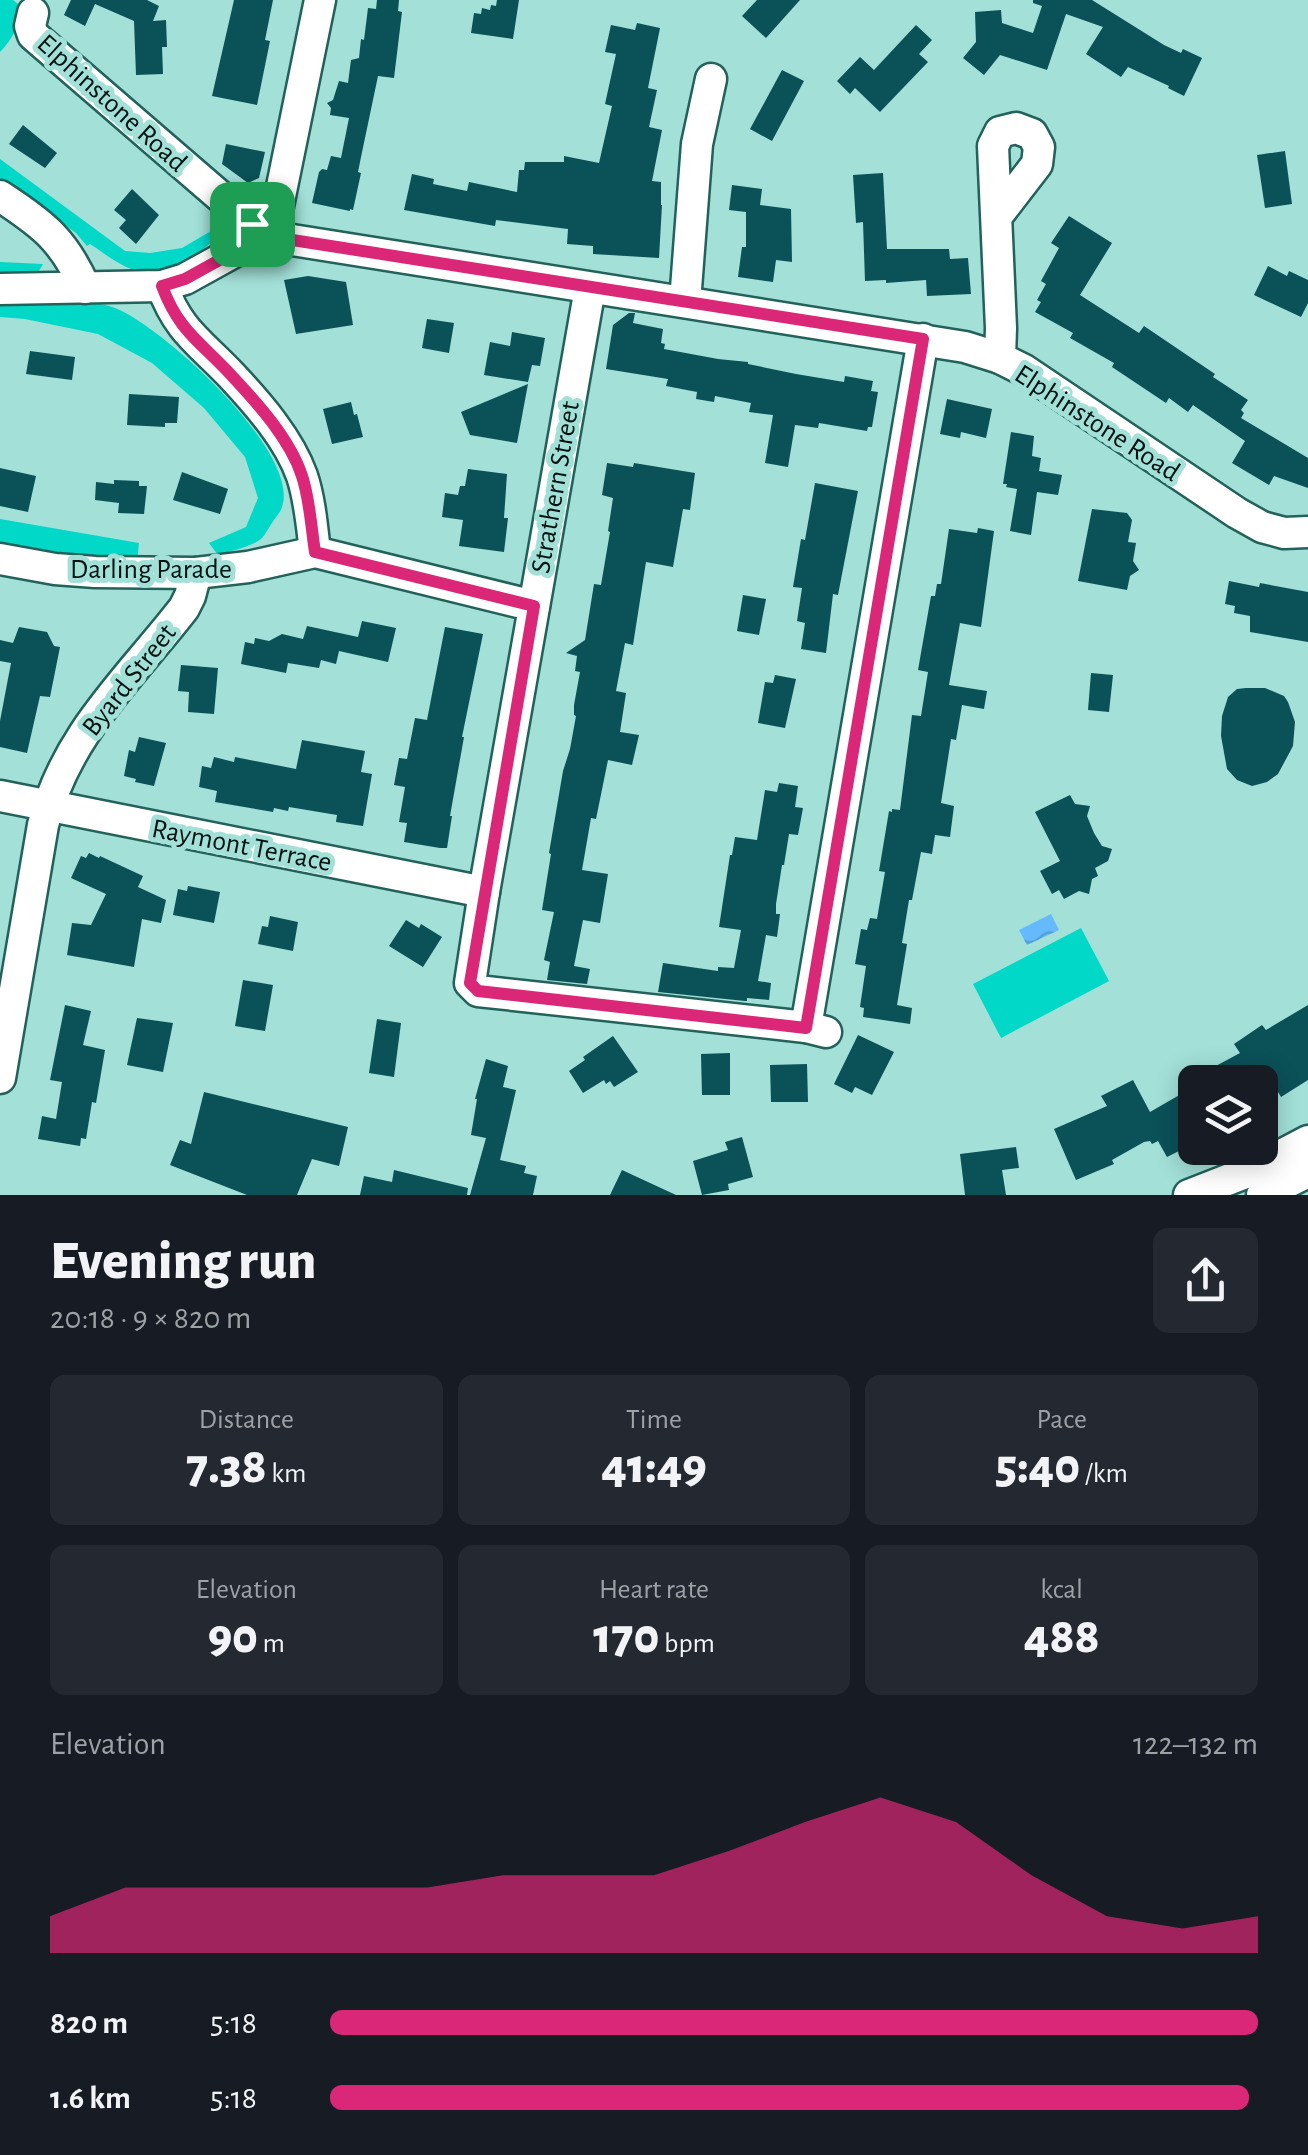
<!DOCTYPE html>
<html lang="en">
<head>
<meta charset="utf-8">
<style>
  body { margin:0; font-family:"Alegreya Sans",sans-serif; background:#242831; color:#f1f3f6; height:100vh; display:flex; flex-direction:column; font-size:38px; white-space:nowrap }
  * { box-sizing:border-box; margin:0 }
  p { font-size:32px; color:#9ea1a6 }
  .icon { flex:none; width:55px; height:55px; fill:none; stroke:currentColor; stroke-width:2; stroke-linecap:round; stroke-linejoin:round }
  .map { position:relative; height:1195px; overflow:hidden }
  .drawer { display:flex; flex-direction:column; background:#171b24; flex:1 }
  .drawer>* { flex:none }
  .buttons { position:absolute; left:1178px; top:1065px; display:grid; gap:20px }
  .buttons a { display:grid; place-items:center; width:100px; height:100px; border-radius:15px; background:#171b24; box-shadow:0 5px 25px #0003; font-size:50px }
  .pin { position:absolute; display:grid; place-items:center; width:85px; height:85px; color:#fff; margin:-42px; border-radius:20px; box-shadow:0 5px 15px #0006 }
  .round { display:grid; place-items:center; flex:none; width:105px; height:105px; border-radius:15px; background:#242831 }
  .overview { display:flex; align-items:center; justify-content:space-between; height:170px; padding:0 50px }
  h1 { font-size:55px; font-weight:800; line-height:75px }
  .figures { display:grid; grid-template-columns:repeat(3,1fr); gap:15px; height:170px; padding:10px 50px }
  .figures div { display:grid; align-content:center; border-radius:15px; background:#242831; text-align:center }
  .figures b { font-size:50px; font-weight:800 }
  .figures small { font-size:28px; font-weight:400 }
  .figures p { font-size:28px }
  .chart { height:280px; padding:20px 50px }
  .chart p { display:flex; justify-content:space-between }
  .chart svg { width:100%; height:180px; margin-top:10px; fill:#db2777; opacity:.7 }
  ul { padding:0 50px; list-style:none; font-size:32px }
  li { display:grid; grid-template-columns:160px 120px 1fr; align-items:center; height:75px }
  li i { height:25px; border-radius:12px; background:#db2777 }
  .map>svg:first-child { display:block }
  .green { fill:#01d8c8 }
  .water { fill:url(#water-waves) }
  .building { fill:#0b5158 }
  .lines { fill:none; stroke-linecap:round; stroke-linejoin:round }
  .minor-casing { stroke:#23615b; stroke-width:35 }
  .minor { stroke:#fff; stroke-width:30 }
  .route-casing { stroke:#fff; stroke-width:20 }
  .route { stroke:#db2777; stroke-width:12 }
  .labels { text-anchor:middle; stroke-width:10; stroke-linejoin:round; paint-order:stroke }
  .street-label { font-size:28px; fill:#001311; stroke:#a2e0d8 }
</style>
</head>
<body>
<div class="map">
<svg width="1308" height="1195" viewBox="0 0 1308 1195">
  <defs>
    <pattern id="water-waves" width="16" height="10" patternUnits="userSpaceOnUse" patternTransform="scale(2.5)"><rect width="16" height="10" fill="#65b9fd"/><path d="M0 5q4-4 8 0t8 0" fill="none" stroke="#569ed8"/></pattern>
  </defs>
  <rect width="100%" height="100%" fill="#a2e0d8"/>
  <g class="green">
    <path d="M 0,0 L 13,0 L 22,7 C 20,24 12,40 0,52 Z"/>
    <path d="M 0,159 L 125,251 L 150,253 L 182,248 L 211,231 L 216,202 L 231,216 C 231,217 225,229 224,230 C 212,246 169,274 148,273 C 127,272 107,255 90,244 L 87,246 L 76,233 L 0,179 Z"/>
    <path d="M 0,262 L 43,264 L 36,276 L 0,279 Z"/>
    <path d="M 0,299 C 33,301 85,297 115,308 C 162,326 301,452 282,507 C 281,511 277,516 274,520 C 270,525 266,534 261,539 C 251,547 230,551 218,555 L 209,543 L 246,527 L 258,498 L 245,457 L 204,408 L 152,363 L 98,334 L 25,319 L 0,317 Z"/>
    <path d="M 0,519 L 139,543 L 137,562 L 0,548 Z"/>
    <path d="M 1081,928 L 1109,981 L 1001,1038 L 973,984 Z"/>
  </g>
  <path class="water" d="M 1051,914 L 1059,930 L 1027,945 L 1019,930 Z"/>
  <g class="building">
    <path d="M 71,0 L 147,0 L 159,6 L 153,21 L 166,20 L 167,47 L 162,47 L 163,74 L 136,75 L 134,21 L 95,4 L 85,26 L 64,15 Z"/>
    <path d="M 234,0 L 273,0 L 265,40 L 270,41 L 257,105 L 212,96 Z"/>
    <path d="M 377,0 L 399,0 L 398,11 L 402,12 L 394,78 L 378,76 L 361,157 L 358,172 L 361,173 L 353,210 L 350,209 L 350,211 L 312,203 L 319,172 L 322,169 L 327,170 L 331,156 L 341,158 L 349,118 L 330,115 L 331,108 L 327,103 L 333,100 L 339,81 L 348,83 L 351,60 L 359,58 L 361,39 L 364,40 L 368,8 L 376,9 Z"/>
    <path d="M 497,0 L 519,0 L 513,39 L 471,33 L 474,13 L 481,14 L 482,8 L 490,10 L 491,5 L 496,6 Z"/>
    <path d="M 757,0 L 800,0 L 766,38 L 742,16 Z"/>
    <path d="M 1033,0 L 1092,0 L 1164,45 L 1181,53 L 1183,49 L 1202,58 L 1184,96 L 1168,88 L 1169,86 L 1128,67 L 1121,77 L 1086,54 L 1103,27 L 1066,14 L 1047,70 L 1000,55 L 984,75 L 963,58 L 976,42 L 975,12 L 1001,10 L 1002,23 L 1033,33 L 1042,6 L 1033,3 Z"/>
    <path d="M 637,23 L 660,28 L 648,88 L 657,90 L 649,127 L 662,130 L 652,181 L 661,182 L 661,205 L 662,205 L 659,258 L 593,254 L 593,246 L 567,244 L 568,229 L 496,220 L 495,226 L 404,210 L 412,174 L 434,179 L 433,184 L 467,191 L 469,182 L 517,192 L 519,170 L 524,170 L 525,162 L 564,162 L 564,156 L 599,163 L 612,106 L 605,104 L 616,54 L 605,52 L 611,25 L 635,30 Z"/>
    <path d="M 916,25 L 932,40 L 919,54 L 928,62 L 880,112 L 855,88 L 850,94 L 837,81 L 860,57 L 874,70 Z"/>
    <path d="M 782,70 L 804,81 L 772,141 L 750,129 Z"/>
    <path d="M 23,125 L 57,153 L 45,168 L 9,144 Z"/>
    <path d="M 226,144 L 265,152 L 259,178 L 248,183 L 222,164 Z"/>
    <path d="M 1285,151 L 1292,204 L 1265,208 L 1257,155 Z"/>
    <path d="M 883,173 L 887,249 L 949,249 L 950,259 L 968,258 L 971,294 L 927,296 L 926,280 L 886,283 L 886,280 L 865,281 L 863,222 L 856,223 L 853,175 Z"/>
    <path d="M 732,185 L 762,189 L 760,205 L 791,209 L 792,262 L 776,260 L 773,282 L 738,277 L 742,247 L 746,247 L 746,212 L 729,210 Z"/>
    <path d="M 132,189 L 159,215 L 136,244 L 119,228 L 126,220 L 114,210 Z"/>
    <path d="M 1069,216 L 1112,243 L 1080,295 L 1139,333 L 1144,326 L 1215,374 L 1213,377 L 1248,400 L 1241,410 L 1244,413 L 1241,418 L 1308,458 L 1308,488 L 1274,476 L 1269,485 L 1232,463 L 1245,441 L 1193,405 L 1188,412 L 1169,398 L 1166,403 L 1112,367 L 1114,363 L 1070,338 L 1073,333 L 1035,312 L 1041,302 L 1037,300 L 1046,284 L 1041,281 L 1059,248 L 1051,243 Z"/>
    <path d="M 1268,266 L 1287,276 L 1289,271 L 1308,280 L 1308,303 L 1301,317 L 1254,295 Z"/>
    <path d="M 308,276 L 346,282 L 353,325 L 296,334 L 284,280 Z"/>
    <path d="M 629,313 L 635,313 L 633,323 L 663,329 L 661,343 L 665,344 L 664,349 L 718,359 L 748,362 L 748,364 L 796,374 L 844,382 L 845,376 L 873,381 L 871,391 L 878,392 L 872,427 L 868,427 L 867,431 L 819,423 L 818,428 L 795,425 L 788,467 L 765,463 L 773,415 L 749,412 L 751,403 L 715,396 L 714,402 L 696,399 L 697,392 L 666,386 L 668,379 L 606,369 L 613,325 Z"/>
    <path d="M 427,319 L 454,323 L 449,353 L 422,348 Z"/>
    <path d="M 512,332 L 545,338 L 540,366 L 532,365 L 528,382 L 484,375 L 490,342 L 510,346 Z"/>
    <path d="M 30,351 L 75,357 L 72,380 L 26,374 Z"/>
    <path d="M 528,384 L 517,443 L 470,435 L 461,412 Z"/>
    <path d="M 129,394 L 179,397 L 177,423 L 165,423 L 165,427 L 127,425 Z"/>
    <path d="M 947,399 L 992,409 L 986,438 L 961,432 L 960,438 L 940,434 Z"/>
    <path d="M 351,402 L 354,415 L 357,414 L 363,437 L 332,444 L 323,409 Z"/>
    <path d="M 1011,432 L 1034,436 L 1032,456 L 1041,458 L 1039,471 L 1062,475 L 1058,495 L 1037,492 L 1031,535 L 1010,531 L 1017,489 L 1006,487 L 1007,484 L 1003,484 Z"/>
    <path d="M 607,463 L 633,467 L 634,463 L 695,473 L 690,510 L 683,509 L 673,567 L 646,562 L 633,645 L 625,643 L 616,691 L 626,693 L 620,732 L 639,735 L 632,765 L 608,760 L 596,819 L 591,818 L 582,870 L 608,874 L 600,923 L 583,920 L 574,966 L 590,969 L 587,984 L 547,980 L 550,962 L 544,960 L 554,912 L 542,910 L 551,854 L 549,853 L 563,771 L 570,749 L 576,716 L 574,715 L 574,705 L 580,672 L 575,671 L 577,656 L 566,653 L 585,640 L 594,584 L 601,585 L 610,532 L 608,531 L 613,498 L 602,495 Z"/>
    <path d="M 0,468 L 36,476 L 28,512 L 0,506 Z"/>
    <path d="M 468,469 L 507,474 L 504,518 L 508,518 L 504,552 L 459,546 L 463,520 L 442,517 L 445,493 L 458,495 L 460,486 L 465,486 Z"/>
    <path d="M 182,472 L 228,489 L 220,514 L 173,500 Z"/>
    <path d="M 114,480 L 139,481 L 139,486 L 147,486 L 144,514 L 118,513 L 119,503 L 95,500 L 96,482 L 114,484 Z"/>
    <path d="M 815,483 L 858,491 L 838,595 L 833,594 L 826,653 L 801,649 L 805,623 L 797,621 L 802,588 L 793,587 L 801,539 L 805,540 Z"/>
    <path d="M 1092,509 L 1127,513 L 1132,520 L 1128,542 L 1136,543 L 1133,561 L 1139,570 L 1130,576 L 1127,590 L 1078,581 Z"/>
    <path d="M 978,528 L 994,531 L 981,627 L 960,623 L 949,685 L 987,691 L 984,709 L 962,705 L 956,740 L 951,739 L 941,803 L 954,806 L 950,837 L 935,835 L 932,854 L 921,852 L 912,900 L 909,900 L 902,943 L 907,944 L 897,1005 L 912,1008 L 910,1024 L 863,1017 L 864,1008 L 860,1007 L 866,966 L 855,964 L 861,929 L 867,930 L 870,918 L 877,919 L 885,872 L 879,871 L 889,811 L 892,812 L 892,809 L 900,810 L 912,715 L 921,716 L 928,672 L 918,670 L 931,596 L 935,596 L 937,584 L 941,584 L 949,529 L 977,533 Z"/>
    <path d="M 1229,581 L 1259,587 L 1260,583 L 1308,592 L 1308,642 L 1250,632 L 1250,616 L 1234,613 L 1235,606 L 1225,604 Z"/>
    <path d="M 743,595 L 766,599 L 759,635 L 737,631 Z"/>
    <path d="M 362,621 L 396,628 L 388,662 L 339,651 L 336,664 L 321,660 L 319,668 L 288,663 L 286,673 L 241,664 L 245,642 L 254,644 L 255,638 L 269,641 L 282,634 L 303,639 L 307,626 L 358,637 Z"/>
    <path d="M 19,627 L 47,632 L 54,646 L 60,647 L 50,697 L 40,696 L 27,753 L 0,747 L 0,721 L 11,663 L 0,661 L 0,640 L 13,643 Z"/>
    <path d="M 445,627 L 483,634 L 462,737 L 464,737 L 450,816 L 452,816 L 447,848 L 440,848 L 404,842 L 407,823 L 399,822 L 405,787 L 394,785 L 399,758 L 407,759 L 415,718 L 427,720 Z"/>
    <path d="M 181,665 L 218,668 L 214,714 L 188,712 L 189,692 L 178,691 Z"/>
    <path d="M 1091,673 L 1113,675 L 1109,712 L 1088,710 Z"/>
    <path d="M 775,675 L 796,679 L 785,728 L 758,723 L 765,682 L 773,683 Z"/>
    <path d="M 1246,688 L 1265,688 L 1284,696 L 1288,702 L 1295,722 L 1293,746 L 1278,774 L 1267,782 L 1252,786 L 1237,780 L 1227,769 L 1221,736 L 1222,716 L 1228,697 L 1237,689 Z"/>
    <path d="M 139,737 L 166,743 L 154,786 L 135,782 L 136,779 L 124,776 L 129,750 L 135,752 Z"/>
    <path d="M 302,740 L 365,751 L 361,772 L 372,774 L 363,826 L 336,822 L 337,815 L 289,807 L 288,811 L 274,808 L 273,812 L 215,802 L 217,791 L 199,787 L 202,766 L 211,768 L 214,757 L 234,762 L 235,757 L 296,769 Z"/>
    <path d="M 779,783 L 798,786 L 795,807 L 803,808 L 798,835 L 789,834 L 784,865 L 782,865 L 776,904 L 776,914 L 780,914 L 777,937 L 766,935 L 758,981 L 771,983 L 769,1000 L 747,998 L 747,1001 L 745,1001 L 658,992 L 663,963 L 718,971 L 718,967 L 734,968 L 741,930 L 719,927 L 730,855 L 732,855 L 735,837 L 757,840 L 765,790 L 777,792 Z"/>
    <path d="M 1070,795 L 1075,804 L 1090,806 L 1087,816 L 1094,833 L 1102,846 L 1112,849 L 1108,861 L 1095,868 L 1098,876 L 1092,879 L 1089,894 L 1079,891 L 1064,899 L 1059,890 L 1052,894 L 1040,871 L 1060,861 L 1035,812 Z"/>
    <path d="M 89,853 L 99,858 L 100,856 L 143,876 L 138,887 L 166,900 L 161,923 L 142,919 L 134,967 L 67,955 L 72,923 L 91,925 L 106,894 L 71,878 L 81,856 L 86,858 Z"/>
    <path d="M 188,886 L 220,892 L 214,923 L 173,915 L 178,889 L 187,891 Z"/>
    <path d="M 270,916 L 298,922 L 293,951 L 258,944 L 262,926 L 268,927 Z"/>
    <path d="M 406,920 L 419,928 L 421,924 L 442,937 L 423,967 L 389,946 Z"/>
    <path d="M 243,980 L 273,985 L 265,1031 L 235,1026 Z"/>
    <path d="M 65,1005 L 91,1011 L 83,1045 L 105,1050 L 96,1103 L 92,1102 L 86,1139 L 81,1138 L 80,1146 L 38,1139 L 42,1116 L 56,1119 L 62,1082 L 50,1080 Z"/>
    <path d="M 1308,1005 L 1308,1080 L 1281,1097 L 1275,1087 L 1260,1095 L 1260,1082 L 1186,1082 L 1240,1053 L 1234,1044 L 1262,1025 L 1266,1030 Z"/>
    <path d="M 137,1018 L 173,1023 L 163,1072 L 127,1065 Z"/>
    <path d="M 377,1019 L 401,1023 L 394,1077 L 369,1073 Z"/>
    <path d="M 858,1035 L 894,1052 L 872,1095 L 855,1087 L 852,1093 L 834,1084 Z"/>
    <path d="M 613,1036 L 638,1072 L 614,1087 L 610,1081 L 606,1084 L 604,1080 L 583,1093 L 569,1071 L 585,1060 L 583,1057 Z"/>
    <path d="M 730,1053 L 730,1095 L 702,1095 L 701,1054 Z"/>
    <path d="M 486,1059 L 508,1066 L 503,1087 L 516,1090 L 500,1160 L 526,1166 L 524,1173 L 537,1176 L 533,1195 L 470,1195 L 486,1138 L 471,1135 L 477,1099 L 475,1099 Z"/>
    <path d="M 807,1064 L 808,1102 L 771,1102 L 770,1065 Z"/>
    <path d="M 1133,1080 L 1150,1112 L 1195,1086 L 1195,1132 L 1190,1135 L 1195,1143 L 1167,1157 L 1158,1141 L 1152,1144 L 1150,1141 L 1144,1142 L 1112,1160 L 1114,1164 L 1076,1180 L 1054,1129 L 1107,1106 L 1101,1096 Z"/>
    <path d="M 204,1092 L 348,1127 L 339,1166 L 312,1159 L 297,1195 L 247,1195 L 170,1165 L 180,1140 L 191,1144 Z"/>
    <path d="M 742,1137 L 753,1177 L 728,1184 L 729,1190 L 702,1195 L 693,1161 L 728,1150 L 725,1142 Z"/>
    <path d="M 1016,1147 L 1019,1168 L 1002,1170 L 1006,1195 L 965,1195 L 960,1154 Z"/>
    <path d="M 394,1170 L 468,1188 L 467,1195 L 360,1195 L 364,1176 L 392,1182 Z"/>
    <path d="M 622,1170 L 676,1195 L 610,1195 Z"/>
  </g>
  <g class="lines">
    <defs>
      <g id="minor">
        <path d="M 33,13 L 30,26 L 33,35 L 252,224"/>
        <path d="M 0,196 C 43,224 64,240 85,288"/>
        <path d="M 276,216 L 320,0"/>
        <path d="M 997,216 L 1037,164 L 1039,147 L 1032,134 L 1016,128 L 1000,132 L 993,146 L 1001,328 L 1000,358"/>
        <path d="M 286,239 L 965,347 L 1000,358 L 1024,370 L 1237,513 L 1262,527 L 1284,533 L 1308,532"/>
        <path d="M 162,286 C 179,332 200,342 232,376 C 258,404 289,439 302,476 C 310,500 312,527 315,552"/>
        <path d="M 590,288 L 484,892 L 470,983 L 478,991 L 806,1027 L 826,1032"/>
        <path d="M 0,289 L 162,286 L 185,279 L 252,242"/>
        <path d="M 685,302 L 697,144 L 711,79"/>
        <path d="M 0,559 L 55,569 L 95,572 L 196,573 L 248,567 L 315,552 L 534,606"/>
        <path d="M 0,796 L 484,892"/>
        <path d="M 806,1027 L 923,339"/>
        <path d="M 0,1078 L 43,825 C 66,734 129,679 184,608 L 190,596 L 196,573"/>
        <path d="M 1189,1195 L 1253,1170 L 1308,1141"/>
        <path d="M 1262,1195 L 1308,1172"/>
      </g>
    </defs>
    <use href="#minor" class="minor-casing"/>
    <use href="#minor" class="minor"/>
  </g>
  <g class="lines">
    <defs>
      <path id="route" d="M 271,215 C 283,218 288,227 286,239 L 923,339 L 806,1028 L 478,991 L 470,983 L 534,606 L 315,552 C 311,527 310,500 302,476 C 290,439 258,404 232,376 C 201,342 179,332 162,286 L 185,279 L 252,242 C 247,227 254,215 271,215 Z"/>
    </defs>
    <use href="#route" class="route-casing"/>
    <use href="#route" class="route"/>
  </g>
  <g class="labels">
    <g class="street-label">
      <text transform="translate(113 102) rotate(42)" y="10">Elphinstone Road</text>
      <text transform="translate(1098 422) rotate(33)" y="10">Elphinstone Road</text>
      <text transform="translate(554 487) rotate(-80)" y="10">Strathern Street</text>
      <text x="151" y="578">Darling Parade</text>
      <text transform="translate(128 679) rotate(-52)" y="10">Byard Street</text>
      <text transform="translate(242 844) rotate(11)" y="10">Raymont Terrace</text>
    </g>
  </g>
</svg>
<div class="buttons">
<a><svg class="icon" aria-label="layers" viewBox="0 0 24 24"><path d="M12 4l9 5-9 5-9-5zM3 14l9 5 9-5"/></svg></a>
</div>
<div class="pin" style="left:252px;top:224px;background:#1e9e55"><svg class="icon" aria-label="arrive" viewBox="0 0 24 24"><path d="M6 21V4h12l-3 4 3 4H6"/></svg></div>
</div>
<section class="drawer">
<div class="overview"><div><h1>Evening run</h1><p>20:18 · 9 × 820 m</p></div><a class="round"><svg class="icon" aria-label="share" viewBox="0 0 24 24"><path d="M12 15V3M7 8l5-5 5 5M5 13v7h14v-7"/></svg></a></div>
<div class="figures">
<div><p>Distance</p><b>7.38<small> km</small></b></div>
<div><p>Time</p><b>41:49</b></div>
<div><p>Pace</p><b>5:40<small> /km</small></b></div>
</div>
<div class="figures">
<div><p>Elevation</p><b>90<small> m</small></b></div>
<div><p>Heart rate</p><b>170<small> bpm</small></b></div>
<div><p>kcal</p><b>488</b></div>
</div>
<div class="chart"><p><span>Elevation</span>122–132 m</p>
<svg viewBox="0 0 160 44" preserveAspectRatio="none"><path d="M0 44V35L10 28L20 28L30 28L40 28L50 28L60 25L70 25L80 25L90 19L100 12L110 6L120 12L130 25L140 35L150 38L160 35V44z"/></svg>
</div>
<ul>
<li><b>820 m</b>5:18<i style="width:100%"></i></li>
<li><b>1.6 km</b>5:18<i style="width:99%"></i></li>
</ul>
</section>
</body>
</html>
